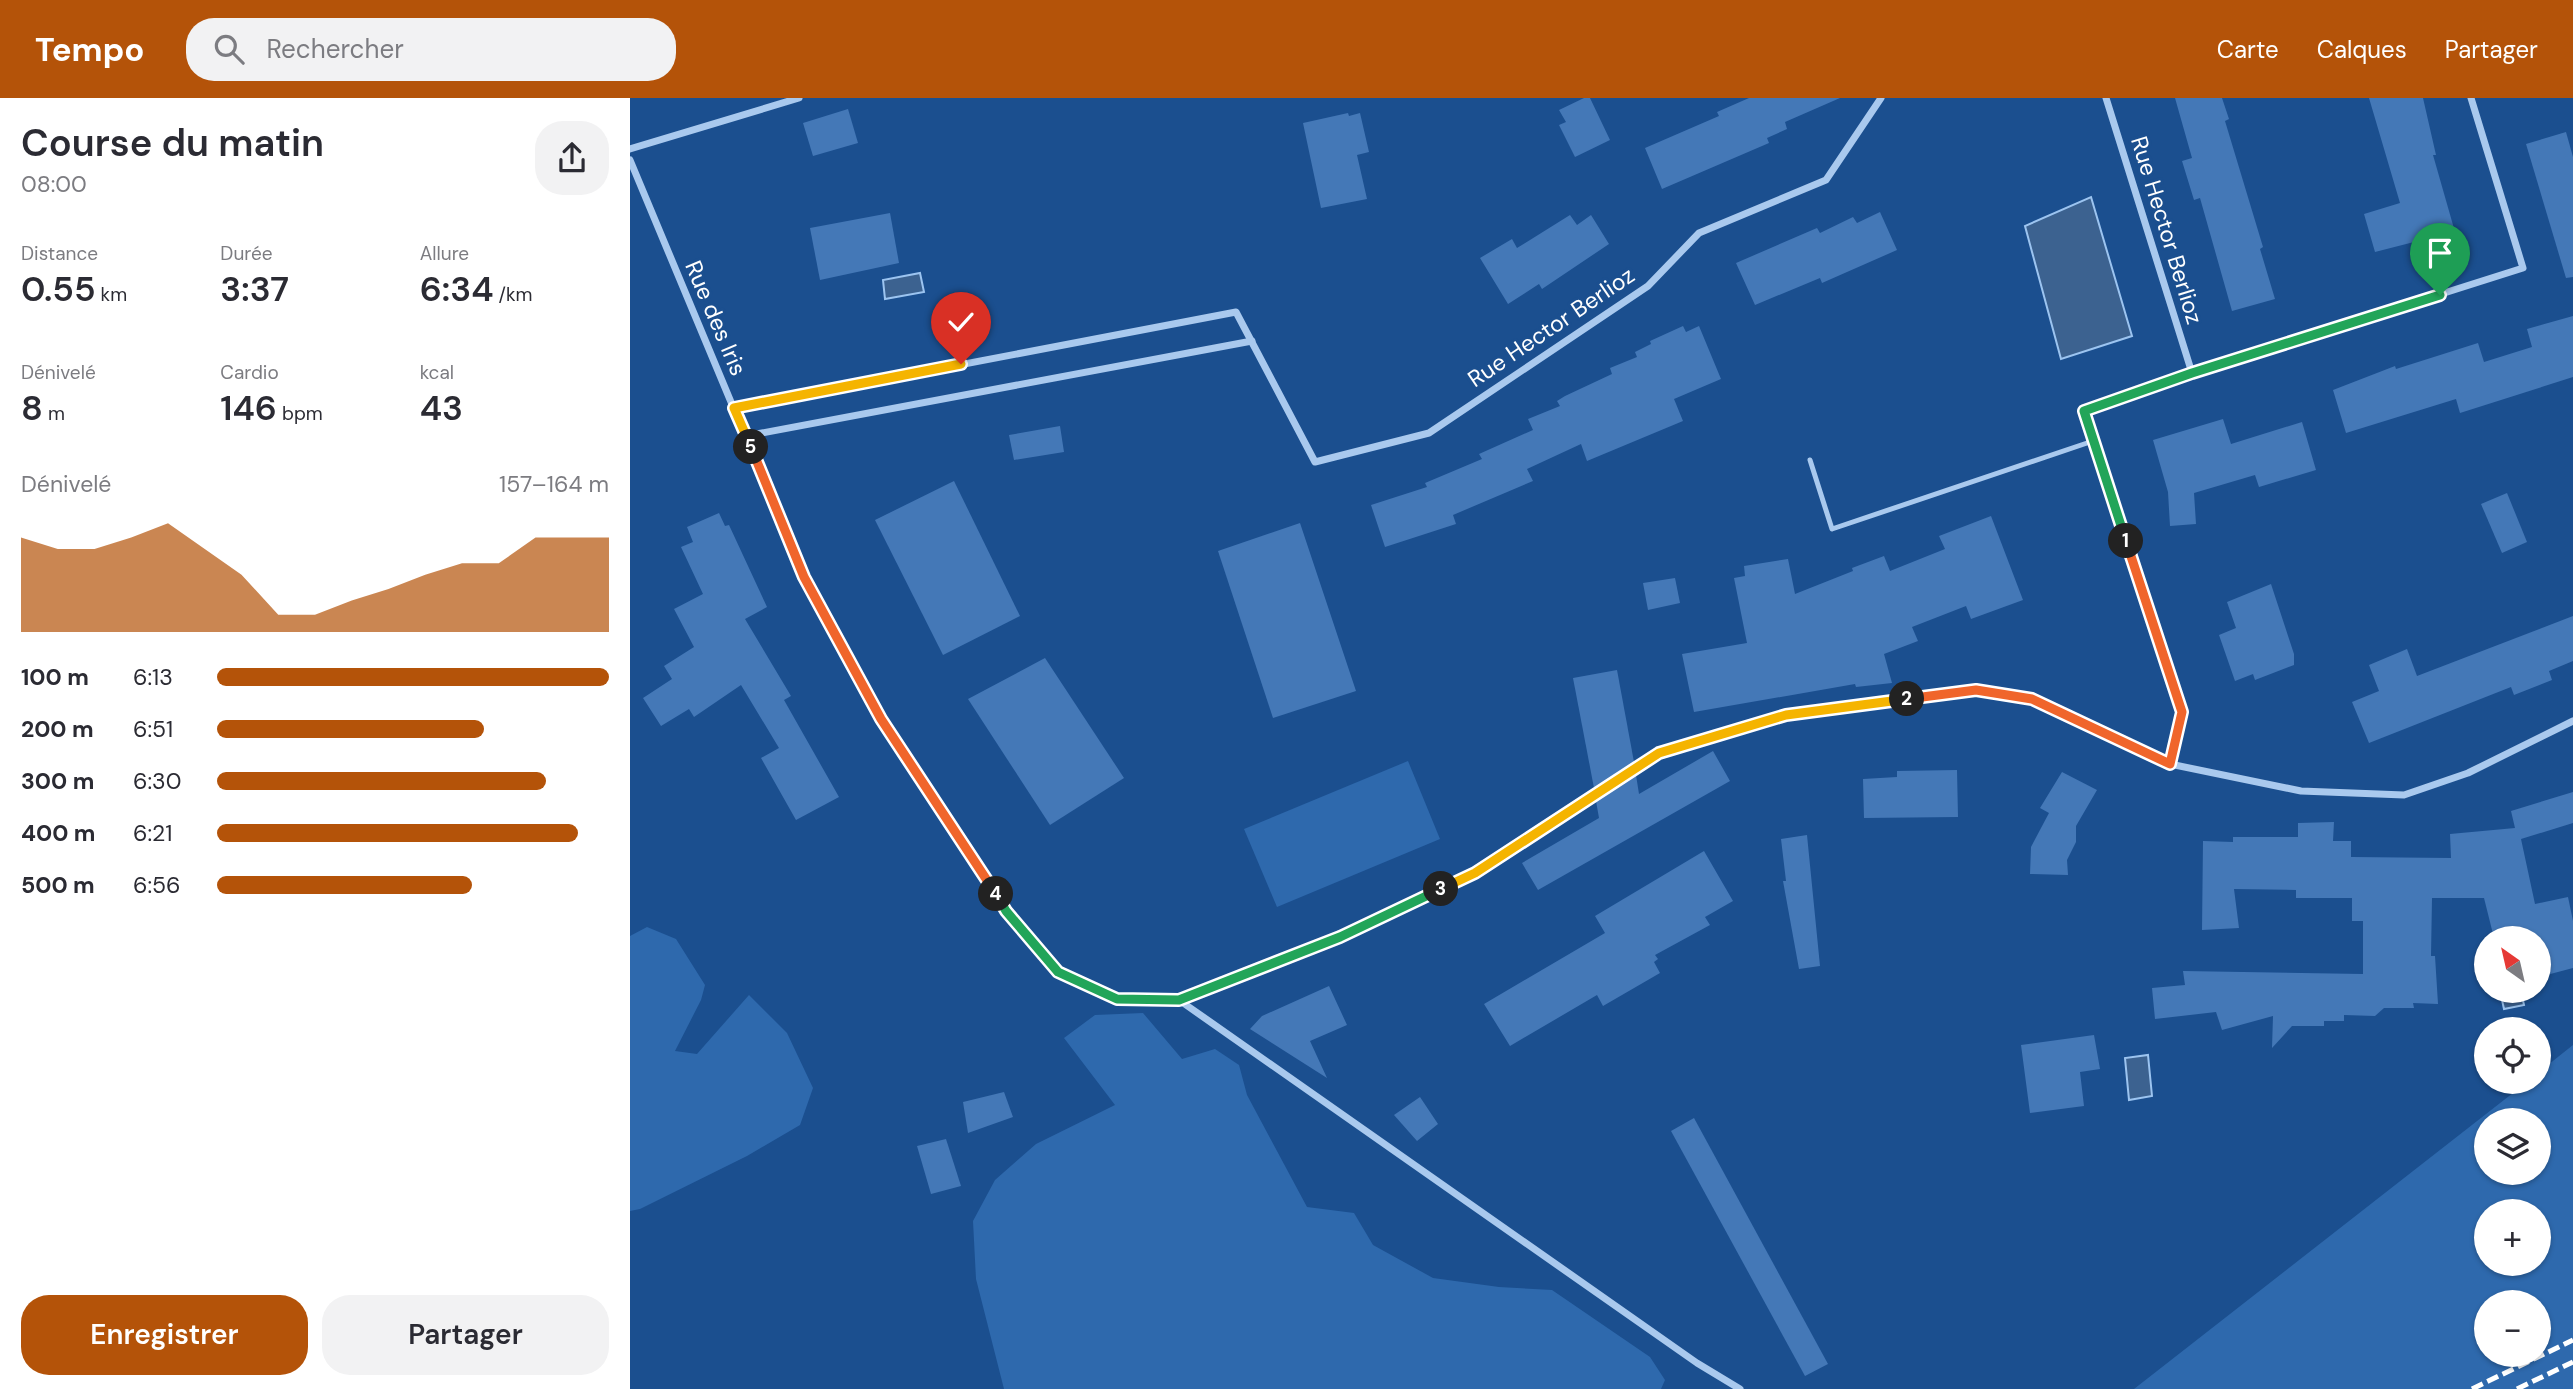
<!DOCTYPE html>
<html lang="fr">
<head>
<meta charset="utf-8">
<style>
  body { margin:0; font-family:"DM Sans",sans-serif; background:#f2f2f3; color:#2b2b33; height:100vh; display:flex; flex-direction:column; font-size:26px; white-space:nowrap }
  * { box-sizing:border-box; margin:0 }
  p { font-size:23px; color:#7c7c81 }
  .icon { flex:none; width:38px; height:38px; fill:none; stroke:currentColor; stroke-width:2; stroke-linecap:round; stroke-linejoin:round }
  .map { position:relative; flex:1; overflow:hidden }
  .side { display:flex; flex-direction:column; background:#fff; width:630px }
  .side>* { flex:none }
  .needle { width:46px; rotate:326deg }
  .buttons { position:absolute; left:1844px; top:828px; display:grid; gap:14px }
  .buttons a { display:grid; place-items:center; width:77px; height:77px; border-radius:50%; background:#fff; box-shadow:0 2px 5px #0004; font-size:35px }
  .pin { position:absolute; display:grid; place-items:center; width:60px; height:60px; color:#fff; margin:-72px -30px; border-radius:50% 50% 50% 0; rotate:-45deg; box-shadow:0 0 7px #0007 }
  .pin .icon { rotate:45deg }
  .km { position:absolute; width:35px; height:35px; margin:-18px; border-radius:50%; background:#222; color:#fff; font-size:19px; line-height:35px; text-align:center }
  .round { display:grid; place-items:center; flex:none; width:74px; height:74px; border-radius:28px; background:#f2f2f3 }
  .summary { display:flex; align-items:center; justify-content:space-between; height:119px; padding:0 21px }
  h1 { font-size:38px; font-weight:600; line-height:52px }
  .metrics { display:grid; grid-template-columns:repeat(3,1fr); gap:10px; height:119px; padding:7px 21px }
  .metrics div { display:grid; align-content:center }
  .metrics b { font-size:35px; font-weight:600 }
  .metrics small { font-size:19px; font-weight:400 }
  .metrics p { font-size:19px }
  .chart { height:196px; padding:14px 21px }
  .chart p { display:flex; justify-content:space-between }
  .chart svg { width:100%; height:126px; margin-top:7px; fill:#b45309; opacity:.7 }
  .cta { display:flex; gap:14px; margin-top:auto; padding:14px 21px }
  .cta a { flex:1; height:80px; border-radius:28px; background:#b45309; color:#fff; font-size:28px; font-weight:600; line-height:80px; text-align:center }
  .cta a+a { background:#f2f2f3; color:#2b2b33 }
  ul { padding:0 21px; list-style:none; font-size:23px }
  li { display:grid; grid-template-columns:112px 84px 1fr; align-items:center; height:52px }
  li i { height:18px; border-radius:9px; background:#b45309 }
  header { display:flex; align-items:center; gap:42px; box-sizing:border-box; height:98px; padding:0 35px; background:#b45309; color:#fff }
  header strong { font-size:33px }
  nav { display:flex; gap:38px; margin-inline-start:auto; font-size:24px }
  .search { width:490px; height:63px; background:#f2f2f3; display:flex; align-items:center; gap:18px; box-sizing:border-box; padding:0 24px; border-radius:28px; color:#7c7c81; font-size:26px }
  main { display:flex; flex:1; min-height:0 }
  .map>svg:first-child { display:block }
  .green { fill:#2e69ad; fill-rule:evenodd }
  .water { fill:#3c6290; stroke:#9cc4f0; stroke-width:2 }
  .building { fill:#4478b7 }
  .lines { fill:none; stroke-linecap:round; stroke-linejoin:round }
  .service { stroke:#a9c9ee; stroke-width:5 }
  .minor { stroke:#a9c9ee; stroke-width:7 }
  .rail { stroke:#fff; stroke-width:5; stroke-dasharray:12 5; stroke-linecap:butt }
  .split-1-casing { stroke:#fff; stroke-width:14 }
  .split-2-casing { stroke:#fff; stroke-width:14 }
  .split-3-casing { stroke:#fff; stroke-width:14 }
  .split-4-casing { stroke:#fff; stroke-width:14 }
  .split-5-casing { stroke:#fff; stroke-width:14 }
  .split-6-casing { stroke:#fff; stroke-width:14 }
  .split-1 { stroke:#22a559; stroke-width:9 }
  .split-2 { stroke:#f0652b; stroke-width:9 }
  .split-3 { stroke:#f5b400; stroke-width:9 }
  .split-4 { stroke:#22a559; stroke-width:9 }
  .split-5 { stroke:#f0652b; stroke-width:9 }
  .split-6 { stroke:#f5b400; stroke-width:9 }
  .labels { text-anchor:middle; stroke-width:6; stroke-linejoin:round; paint-order:stroke }
  .street-label { font-size:23px; fill:#fff; stroke:#1b4f8f }
</style>
</head>
<body>
<header>
<strong>Tempo</strong>
<div class="search"><svg class="icon" aria-label="search" viewBox="0 0 24 24"><circle cx="10" cy="10" r="6"/><path d="M15 15l6 6"/></svg>Rechercher</div>
<nav><a>Carte</a><a>Calques</a><a>Partager</a></nav>
</header>
<main>
<section class="side">
<div class="summary"><div><h1>Course du matin</h1><p>08:00</p></div><a class="round"><svg class="icon" aria-label="share" viewBox="0 0 24 24"><path d="M12 15V3M7 8l5-5 5 5M5 13v7h14v-7"/></svg></a></div>
<div class="metrics">
<div><p>Distance</p><b>0.55<small> km</small></b></div>
<div><p>Durée</p><b>3:37</b></div>
<div><p>Allure</p><b>6:34<small> /km</small></b></div>
</div>
<div class="metrics">
<div><p>Dénivelé</p><b>8<small> m</small></b></div>
<div><p>Cardio</p><b>146<small> bpm</small></b></div>
<div><p>kcal</p><b>43</b></div>
</div>
<div class="chart"><p><span>Dénivelé</span>157–164 m</p>
<svg viewBox="0 0 160 44" preserveAspectRatio="none"><path d="M0 44V11L10 15L20 15L30 11L40 6L50 15L60 24L70 38L80 38L90 33L100 29L110 24L120 20L130 20L140 11L150 11L160 11V44z"/></svg>
</div>
<ul>
<li><b>100 m</b>6:13<i style="width:100%"></i></li>
<li><b>200 m</b>6:51<i style="width:68%"></i></li>
<li><b>300 m</b>6:30<i style="width:84%"></i></li>
<li><b>400 m</b>6:21<i style="width:92%"></i></li>
<li><b>500 m</b>6:56<i style="width:65%"></i></li>
</ul>
<div class="cta"><a>Enregistrer</a><a>Partager</a></div>
</section>
<div class="map">
<svg width="1943" height="1291" viewBox="0 0 1943 1291">
  <rect width="100%" height="100%" fill="#1b4f8f"/>
  <g class="green">
    <path d="M 778,663 L 810,741 L 647,809 L 614,731 Z"/>
    <path d="M 17,829 L 46,841 L 75,887 L 71,902 L 45,953 L 67,956 L 119,897 L 157,935 L 183,990 L 170,1027 L 117,1058 L 10,1111 L 0,1113 L 0,838 Z"/>
    <path d="M 513,915 L 552,961 L 585,951 L 609,967 L 617,997 L 677,1109 L 724,1115 L 743,1147 L 803,1180 L 869,1189 L 922,1192 L 1020,1259 L 1035,1282 L 1031,1291 L 374,1291 L 346,1181 L 343,1123 L 365,1082 L 406,1046 L 485,1007 L 434,940 L 465,917 Z"/>
    <path d="M 1943,947 L 1943,1291 L 1504,1291 L 1897,984 L 1909,984 L 1909,974 ZM 1909,1022 L 1909,1074 L 1857,1074 L 1857,1022 ZM 1857,1113 L 1909,1113 L 1909,1166 L 1857,1166 ZM 1857,1204 L 1909,1204 L 1909,1256 L 1857,1256 Z"/>
  </g>
  <g class="water">
    <path d="M 1461,99 L 1502,238 L 1431,261 L 1395,128 Z"/>
    <path d="M 290,175 L 294,194 L 255,201 L 253,182 Z"/>
    <path d="M 1870,893 L 1891,893 L 1894,907 L 1874,911 Z"/>
    <path d="M 1518,957 L 1522,998 L 1499,1002 L 1495,960 Z"/>
  </g>
  <g class="building">
    <path d="M 954,0 L 960,0 L 980,42 L 945,59 L 929,27 L 936,24 L 929,12 Z"/>
    <path d="M 1119,0 L 1210,0 L 1155,24 L 1157,31 L 1137,40 L 1139,45 L 1032,91 L 1015,50 L 1089,18 L 1087,14 Z"/>
    <path d="M 1545,0 L 1592,0 L 1599,21 L 1595,23 L 1633,149 L 1630,151 L 1645,201 L 1602,213 L 1570,100 L 1564,102 L 1552,63 L 1562,60 Z"/>
    <path d="M 1739,0 L 1793,0 L 1806,57 L 1803,57 L 1829,148 L 1788,159 L 1784,144 L 1745,154 L 1734,116 L 1770,105 Z"/>
    <path d="M 218,11 L 228,45 L 183,58 L 173,25 Z"/>
    <path d="M 718,15 L 719,18 L 730,15 L 739,54 L 727,57 L 737,101 L 691,110 L 673,25 Z"/>
    <path d="M 1936,34 L 1943,59 L 1943,179 L 1936,180 L 1896,46 Z"/>
    <path d="M 1250,114 L 1267,152 L 1192,185 L 1190,180 L 1125,207 L 1106,165 L 1187,130 L 1190,135 L 1223,119 L 1227,125 Z"/>
    <path d="M 260,115 L 269,165 L 190,182 L 180,130 Z"/>
    <path d="M 940,117 L 947,127 L 961,117 L 979,146 L 912,191 L 909,186 L 878,206 L 850,160 L 882,141 L 887,150 Z"/>
    <path d="M 1943,218 L 1943,279 L 1830,315 L 1826,301 L 1716,335 L 1703,292 L 1765,268 L 1766,271 L 1848,245 L 1854,264 L 1902,249 L 1897,231 Z"/>
    <path d="M 1053,228 L 1056,234 L 1069,228 L 1091,281 L 1044,301 L 1053,323 L 957,363 L 951,346 L 897,371 L 903,383 L 823,417 L 826,426 L 755,449 L 741,407 L 797,389 L 795,385 L 852,361 L 849,356 L 903,332 L 898,321 L 930,308 L 927,303 L 935,298 L 982,276 L 980,270 L 1007,259 L 1005,254 L 1021,246 L 1020,243 Z"/>
    <path d="M 1593,321 L 1601,346 L 1672,324 L 1686,372 L 1629,389 L 1625,377 L 1564,395 L 1566,426 L 1540,428 L 1538,394 L 1523,342 Z"/>
    <path d="M 430,328 L 434,354 L 384,362 L 379,337 Z"/>
    <path d="M 324,383 L 390,518 L 313,557 L 245,422 Z"/>
    <path d="M 1877,395 L 1897,444 L 1872,455 L 1851,406 Z"/>
    <path d="M 89,415 L 95,428 L 99,427 L 137,509 L 115,521 L 161,598 L 154,602 L 209,699 L 166,722 L 131,660 L 149,650 L 111,587 L 64,619 L 59,611 L 31,628 L 13,600 L 42,581 L 34,568 L 64,549 L 44,511 L 73,496 L 51,449 L 63,444 L 57,429 Z"/>
    <path d="M 1361,418 L 1393,502 L 1341,521 L 1336,508 L 1282,529 L 1288,543 L 1254,556 L 1262,585 L 1226,589 L 1225,586 L 1064,614 L 1052,556 L 1117,545 L 1104,480 L 1115,478 L 1114,468 L 1158,461 L 1165,496 L 1223,473 L 1222,470 L 1254,458 L 1260,473 L 1315,451 L 1309,438 Z"/>
    <path d="M 670,425 L 726,593 L 643,620 L 588,453 Z"/>
    <path d="M 1045,480 L 1050,505 L 1018,512 L 1013,485 Z"/>
    <path d="M 1641,486 L 1664,556 L 1664,567 L 1625,582 L 1623,576 L 1605,583 L 1589,537 L 1606,530 L 1597,504 Z"/>
    <path d="M 1943,518 L 1943,563 L 1919,573 L 1922,582 L 1884,597 L 1881,589 L 1739,645 L 1722,604 L 1749,593 L 1739,567 L 1777,551 L 1787,578 Z"/>
    <path d="M 415,560 L 494,680 L 420,727 L 338,601 Z"/>
    <path d="M 987,572 L 1004,664 L 964,690 L 943,580 Z"/>
    <path d="M 1083,653 L 1100,683 L 908,792 L 892,765 L 969,720 L 966,703 L 1006,677 L 1009,696 Z"/>
    <path d="M 1327,672 L 1328,719 L 1234,720 L 1233,681 L 1267,679 L 1267,673 Z"/>
    <path d="M 1432,674 L 1467,692 L 1446,728 L 1446,744 L 1437,762 L 1438,777 L 1400,776 L 1401,749 L 1419,715 L 1410,710 Z"/>
    <path d="M 1943,694 L 1943,725 L 1891,741 L 1905,806 L 1938,799 L 1943,823 L 1943,870 L 1909,879 L 1909,840 L 1864,840 L 1854,800 L 1802,800 L 1801,858 L 1805,858 L 1808,906 L 1783,905 L 1784,910 L 1754,910 L 1745,918 L 1714,917 L 1714,923 L 1694,923 L 1694,928 L 1662,928 L 1642,950 L 1643,918 L 1592,932 L 1586,914 L 1525,921 L 1522,890 L 1555,887 L 1553,873 L 1733,876 L 1733,823 L 1722,823 L 1722,800 L 1666,800 L 1666,792 L 1604,791 L 1609,830 L 1572,832 L 1573,743 L 1603,744 L 1603,739 L 1668,739 L 1668,725 L 1704,724 L 1703,743 L 1721,743 L 1721,759 L 1821,760 L 1820,736 L 1885,730 L 1881,713 Z"/>
    <path d="M 1177,737 L 1190,868 L 1169,871 L 1153,783 L 1156,783 L 1151,741 Z"/>
    <path d="M 1074,753 L 1103,803 L 1075,819 L 1080,827 L 1025,857 L 1028,861 L 1024,864 L 1030,875 L 973,908 L 967,897 L 880,948 L 854,906 L 975,835 L 965,818 Z"/>
    <path d="M 699,888 L 717,927 L 680,943 L 697,980 L 620,931 L 632,918 Z"/>
    <path d="M 1464,937 L 1470,971 L 1450,974 L 1454,1008 L 1400,1015 L 1391,947 Z"/>
    <path d="M 374,994 L 383,1019 L 338,1035 L 333,1004 Z"/>
    <path d="M 790,999 L 808,1026 L 787,1043 L 764,1017 Z"/>
    <path d="M 1064,1020 L 1198,1266 L 1175,1278 L 1041,1033 Z"/>
    <path d="M 316,1041 L 331,1088 L 301,1096 L 287,1048 Z"/>
  </g>
  <g class="lines">
    <path class="service" d="M 1180,362 L 1202,431 L 1463,343"/>
    <g class="minor">
      <path d="M 1476,0 L 1562,275"/>
      <path d="M 0,51 L 169,0"/>
      <path d="M 0,62 L 174,479 L 251,620 L 376,813 L 427,874 L 487,901 L 549,902 L 710,839 L 845,775 L 1029,655 L 1156,617 L 1346,592 L 1402,601 L 1540,666 L 1671,693 L 1774,697 L 1838,675 L 1943,623"/>
      <path d="M 104,310 L 606,214 L 685,364 L 799,335 L 1018,188 L 1069,135 L 1196,82 L 1251,0"/>
      <path d="M 116,338 L 622,243"/>
      <path d="M 1540,666 L 1552,614 L 1454,313 L 1562,275 L 1893,170 L 1841,0"/>
      <path d="M 549,902 L 1067,1265 L 1110,1291"/>
    </g>
    <g class="rail">
      <path d="M 1842,1291 L 1943,1242"/>
      <path d="M 1887,1291 L 1943,1264"/>
    </g>
  </g>
  <g class="lines">
    <defs>
      <path id="split-1" d="M 1496,443 L 1454,313 L 1562,275 L 1810,197"/>
      <path id="split-2" d="M 1277,601 L 1346,592 L 1402,601 L 1540,666 L 1552,614 L 1496,443"/>
      <path id="split-3" d="M 811,791 L 845,775 L 1029,655 L 1156,617 L 1277,601"/>
      <path id="split-4" d="M 366,796 L 376,813 L 428,874 L 487,901 L 549,902 L 710,839 L 811,791"/>
      <path id="split-5" d="M 121,349 L 174,479 L 251,621 L 366,796"/>
      <path id="split-6" d="M 121,349 L 104,310 L 331,266"/>
    </defs>
    <use href="#split-1" class="split-1-casing"/>
    <use href="#split-2" class="split-2-casing"/>
    <use href="#split-3" class="split-3-casing"/>
    <use href="#split-4" class="split-4-casing"/>
    <use href="#split-5" class="split-5-casing"/>
    <use href="#split-6" class="split-6-casing"/>
    <use href="#split-1" class="split-1"/>
    <use href="#split-2" class="split-2"/>
    <use href="#split-3" class="split-3"/>
    <use href="#split-4" class="split-4"/>
    <use href="#split-5" class="split-5"/>
    <use href="#split-6" class="split-6"/>
  </g>
  <g class="labels">
    <g class="street-label">
      <text transform="translate(1537 132) rotate(73)" y="8">Rue Hector Berlioz</text>
      <text transform="translate(86 220) rotate(67)" y="8">Rue des Iris</text>
      <text transform="translate(921 229) rotate(-34)" y="8">Rue Hector Berlioz</text>
    </g>
  </g>
</svg>
<div class="buttons">
<a><svg class="needle" viewBox="-14 -14 28 28"><path d="M0-13l5 13h-10z" fill="#e53935"/><path d="M0 13l5-13h-10z" fill="#7c7c81"/></svg></a>
<a><svg class="icon" aria-label="locate" viewBox="0 0 24 24"><circle cx="12" cy="12" r="6"/><path d="M12 2v4M12 18v4M2 12h4M18 12h4"/></svg></a>
<a><svg class="icon" aria-label="layers" viewBox="0 0 24 24"><path d="M12 4l9 5-9 5-9-5zM3 14l9 5 9-5"/></svg></a>
<a>+</a>
<a>−</a>
</div>
<div class="pin" style="left:1810px;top:197px;background:#1e9e55"><svg class="icon" aria-label="arrive" viewBox="0 0 24 24"><path d="M6 21V4h12l-3 4 3 4H6"/></svg></div>
<div class="pin" style="left:331px;top:266px;background:#d93025"><svg class="icon" aria-label="check" viewBox="0 0 24 24"><path d="M5 12l5 5 9-10"/></svg></div>
<b class="km" style="left:1496px;top:443px">1</b>
<b class="km" style="left:1277px;top:601px">2</b>
<b class="km" style="left:811px;top:791px">3</b>
<b class="km" style="left:366px;top:796px">4</b>
<b class="km" style="left:121px;top:349px">5</b>
</div>
</main>
</body>
</html>
